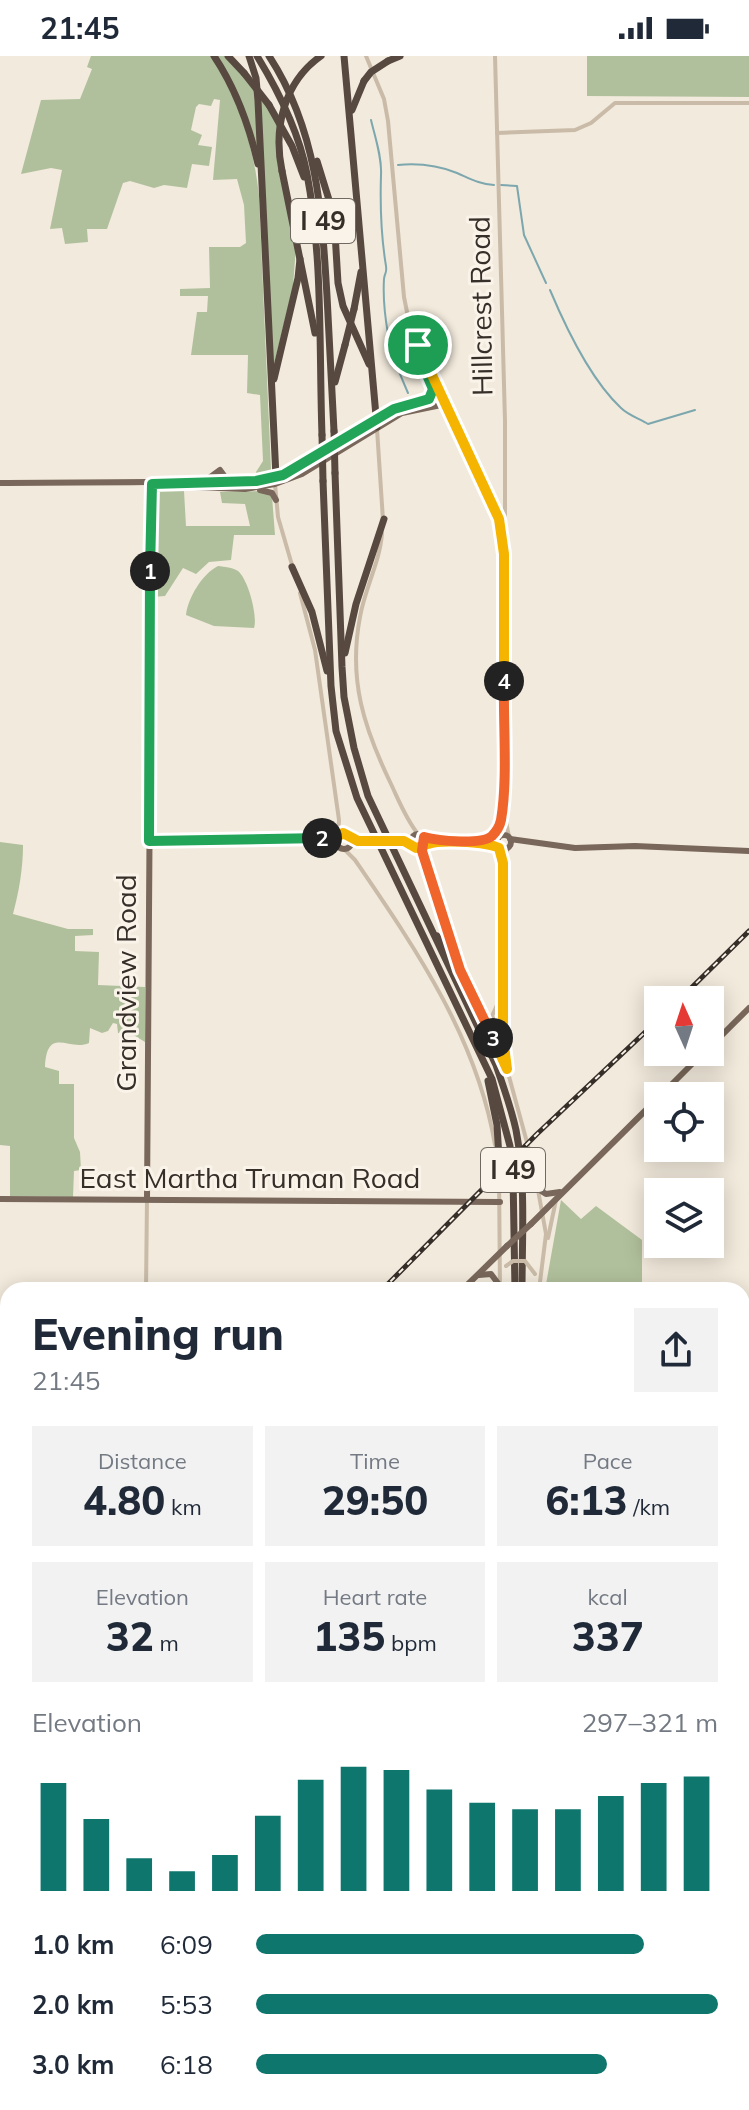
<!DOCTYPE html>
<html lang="en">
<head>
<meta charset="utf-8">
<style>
  body { margin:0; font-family:Mulish,sans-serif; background:#f2f2f3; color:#1f2937; height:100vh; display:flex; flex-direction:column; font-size:30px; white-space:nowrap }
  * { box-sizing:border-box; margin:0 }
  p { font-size:26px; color:#747a83 }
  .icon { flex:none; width:44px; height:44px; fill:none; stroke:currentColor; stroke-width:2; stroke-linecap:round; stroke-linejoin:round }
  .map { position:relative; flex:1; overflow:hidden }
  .panel { position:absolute; left:0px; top:1226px; width:750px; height:828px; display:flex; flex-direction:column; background:#fff; border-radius:24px 24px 0 0; box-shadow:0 4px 20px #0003 }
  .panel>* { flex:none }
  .needle { width:52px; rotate:357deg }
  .controls { position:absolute; left:644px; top:930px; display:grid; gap:16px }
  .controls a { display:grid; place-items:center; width:80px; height:80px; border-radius:0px; background:#fff; box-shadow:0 4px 20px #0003; font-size:40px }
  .pin { position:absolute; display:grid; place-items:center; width:68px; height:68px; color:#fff; margin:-34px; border:4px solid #fff; border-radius:50%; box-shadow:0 2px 8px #0007 }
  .km { position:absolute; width:40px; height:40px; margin:-20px; border-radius:50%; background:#222; color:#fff; font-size:22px; line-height:40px; text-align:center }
  .round { display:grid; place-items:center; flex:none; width:84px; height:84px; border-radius:0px; background:#f2f2f3 }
  .overview { display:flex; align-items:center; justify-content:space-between; height:136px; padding:0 32px }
  h1 { font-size:44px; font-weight:800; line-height:60px }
  .figures { display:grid; grid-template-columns:repeat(3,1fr); gap:12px; height:136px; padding:8px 32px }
  .figures div { display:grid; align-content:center; border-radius:0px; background:#f2f2f3; text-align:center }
  .figures b { font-size:40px; font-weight:800 }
  .figures small { font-size:22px; font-weight:400 }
  .figures p { font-size:22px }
  .chart { height:224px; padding:16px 32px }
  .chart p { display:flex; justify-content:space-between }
  .chart svg { width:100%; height:144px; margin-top:8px; stroke:#0f766e; stroke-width:6 }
  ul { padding:0 32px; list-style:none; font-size:26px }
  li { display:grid; grid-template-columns:128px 96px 1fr; align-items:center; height:60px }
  li i { height:20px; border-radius:10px; background:#0f766e }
  .status { display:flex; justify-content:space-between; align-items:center; height:56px; padding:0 40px; background:#fff; direction:ltr }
  .status svg { height:22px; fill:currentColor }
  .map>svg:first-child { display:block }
  .green { fill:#b1c09c }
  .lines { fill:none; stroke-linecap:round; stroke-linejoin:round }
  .stream { stroke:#7ca7ae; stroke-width:2 }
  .minor { stroke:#c9bba8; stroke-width:4 }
  .major { stroke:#78675a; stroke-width:6 }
  .highway { stroke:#574940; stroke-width:7 }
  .rail-casing { stroke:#362e28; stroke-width:5 }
  .rail { stroke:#f9f3e9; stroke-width:2; stroke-dasharray:6; stroke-linecap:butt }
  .minor-bridge { stroke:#c9bba8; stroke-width:4 }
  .major-bridge { stroke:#78675a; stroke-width:6 }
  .highway-bridge { stroke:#574940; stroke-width:7 }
  .split-1-casing { stroke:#fff; stroke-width:16 }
  .split-2-casing { stroke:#fff; stroke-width:16 }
  .split-3-casing { stroke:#fff; stroke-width:16 }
  .split-4-casing { stroke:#fff; stroke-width:16 }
  .split-5-casing { stroke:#fff; stroke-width:16 }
  .split-1 { stroke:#22a559; stroke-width:10 }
  .split-2 { stroke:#22a559; stroke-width:10 }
  .split-3 { stroke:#f5b400; stroke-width:10 }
  .split-4 { stroke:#f0652b; stroke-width:10 }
  .split-5 { stroke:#f5b400; stroke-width:10 }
  .labels { text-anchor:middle; stroke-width:6; stroke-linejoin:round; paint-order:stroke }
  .shield { fill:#f9f3e9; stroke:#706962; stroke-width:2 }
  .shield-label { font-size:26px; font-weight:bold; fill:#362e28 }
  .street-label { font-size:28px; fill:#362e28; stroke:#f9f3e9 }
</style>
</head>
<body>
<div class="status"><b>21:45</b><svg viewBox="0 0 49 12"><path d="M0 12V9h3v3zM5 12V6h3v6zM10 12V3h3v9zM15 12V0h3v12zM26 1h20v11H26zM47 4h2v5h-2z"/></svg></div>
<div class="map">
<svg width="749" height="2054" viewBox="0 0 749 2054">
  <rect width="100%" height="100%" fill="#f2eadc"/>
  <g class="green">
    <path d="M 91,0 L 211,0 C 238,43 254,90 259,140 L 271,413 L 268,418 L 256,420 L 256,416 L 263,405 L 260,339 L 247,337 L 248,299 L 191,299 L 197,256 L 207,256 L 208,240 L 180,240 L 180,233 L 210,232 L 209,191 L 240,191 L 246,187 L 244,149 L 237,123 L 213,124 L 220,44 L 214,43 L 211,50 L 199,48 L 196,51 L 191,74 L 202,79 L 198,89 L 212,91 L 209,110 L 192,108 L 187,132 L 164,129 L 154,132 L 130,125 L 123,127 L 107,173 L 87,173 L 88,186 L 65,188 L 62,172 L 50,173 L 62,114 L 51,112 L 21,118 L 41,44 L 80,43 L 92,13 L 87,11 Z"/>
    <path d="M 216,0 L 224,0 L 256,34 L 259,106 L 253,81 Z"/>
    <path d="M 587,0 L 749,0 L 749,41 L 587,40 Z"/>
    <path d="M 260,40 L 277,67 L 277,104 L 296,191 L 293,230 L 273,313 Z"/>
    <path d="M 155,434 L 184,435 L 186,470 L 250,470 L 245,448 L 222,447 L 220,436 L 265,435 L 272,440 L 275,479 L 234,479 L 231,504 L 209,506 L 196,518 L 183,512 L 165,540 L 152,541 Z"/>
    <path d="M 218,510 C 225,511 232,511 238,515 C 248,523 258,560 254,572 L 214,570 L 186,559 C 188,542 202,518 218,510 Z"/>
    <path d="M 0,786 L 23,789 C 23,813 19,835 13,858 L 68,873 L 93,873 L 93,879 L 75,880 L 75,895 L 99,896 L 98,929 L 145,931 L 145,986 L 132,978 L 118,977 L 117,968 L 113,967 L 108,975 L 102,977 L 90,972 L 89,987 C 69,996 47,969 45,1011 L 59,1015 L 59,1028 L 74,1028 L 74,1082 L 80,1096 L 81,1114 L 74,1115 L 73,1141 L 10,1140 L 10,1090 L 0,1089 Z"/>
    <path d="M 561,1144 L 581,1163 L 596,1150 L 642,1184 L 642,1234 L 545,1234 Z"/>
    <path d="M 742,1332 L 749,1332 L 749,1560 L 742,1568 Z"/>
    <path d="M 0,1390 L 8,1393 L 8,1558 L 0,1558 Z"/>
    <path d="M 749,1571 L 749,1686 L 742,1686 L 742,1580 Z"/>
    <rect x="321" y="2046" width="86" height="8"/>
  </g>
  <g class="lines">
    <g class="stream">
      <path d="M 371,64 C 375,81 382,101 381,119 C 380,150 381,180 386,210 C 387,218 385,215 384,223 C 383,239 385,261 388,278 C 391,299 400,318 408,337"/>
      <path d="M 398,109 C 419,107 437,109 457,117 C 471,123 479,128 494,129"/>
      <path d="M 501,129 L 517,130 L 524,179 L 546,227"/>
      <path d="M 550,234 C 566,272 591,324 621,352 C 628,359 640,363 648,368 L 695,354"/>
    </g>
    <g class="minor">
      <path d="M 366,0 L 384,43 L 388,65 L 404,241 L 409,266 L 418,290"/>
      <path d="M 495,0 L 505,365 L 505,481"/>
      <path d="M 497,77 L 575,74 L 591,67 L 615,47 L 749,47"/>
      <path d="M 428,309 L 494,448 L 503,482 L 503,748 L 500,780"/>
      <path d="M 377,373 L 383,464"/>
      <path d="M 275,428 L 278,461 L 292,509"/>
      <path d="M 382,477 C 380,506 365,532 360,561 C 348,624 364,672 391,728 C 399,745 406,763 418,778"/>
      <path d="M 300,537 L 315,594 L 339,764 L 338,779"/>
      <path d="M 503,750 L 509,781"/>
      <path d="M 488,782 L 500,767"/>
      <path d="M 423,790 L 425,806 L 457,904"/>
      <path d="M 343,792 L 355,804 C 415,892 477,981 495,1089"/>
      <path d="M 499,792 L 503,807 L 503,982 L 506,1008"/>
      <path d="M 503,805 L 508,792"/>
      <path d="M 460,913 L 507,1013 L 534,1112 L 546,1178 L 539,1234"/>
      <path d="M 501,940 L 492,960 L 494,964 L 501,962"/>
      <path d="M 499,1117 L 500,1234"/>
      <path d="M 548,1182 L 556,1144"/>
      <path d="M 146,1234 L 147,1143"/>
      <path d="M 547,2046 L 549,2054"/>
      <path d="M 142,2054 L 142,2046"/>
      <path d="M 496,2054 L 496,2046"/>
    </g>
    <g class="major">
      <path d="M 418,289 C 420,306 435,324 432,340 L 423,346"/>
      <path d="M 205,425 L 220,414 L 228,425"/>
      <path d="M 0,427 C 66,426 131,427 196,425 C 225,425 254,428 282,419 C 334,402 387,331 446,348"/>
      <path d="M 163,430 L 245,433 L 275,428 L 302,418 L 402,357 L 446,348"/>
      <path d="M 260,434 L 272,437 L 276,444"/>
      <circle cx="344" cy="785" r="8"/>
      <circle cx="418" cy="785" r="7"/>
      <circle cx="504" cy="786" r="7"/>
      <path d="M 424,781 C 444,787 478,788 498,782"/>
      <path d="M 510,783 L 575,792 L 635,790 L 749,795"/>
      <path d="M 149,785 L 308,784 L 337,781"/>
      <path d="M 484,787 L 498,790"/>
      <path d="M 710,991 L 749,952"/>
      <path d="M 660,1040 L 704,996"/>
      <path d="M 538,1133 L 546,1138 L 560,1136"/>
      <path d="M 0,1143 L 500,1146"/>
      <path d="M 147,1143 L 152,428"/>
      <path d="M 531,1168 L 658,1042"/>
      <path d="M 479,1219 L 491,1218 L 500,1230"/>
      <path d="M 462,1234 L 507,1190"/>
      <path d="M 742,1575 L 749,1567"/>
      <path d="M 0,1679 L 8,1679"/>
    </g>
    <g class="highway">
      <path d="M 214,0 C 236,33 249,69 258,108"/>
      <path d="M 228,0 L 244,17"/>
      <path d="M 249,0 L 256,22 L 258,45 L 276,421"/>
      <path d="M 257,0 C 279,36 299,76 307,118 C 323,202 319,294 322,379"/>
      <path d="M 269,0 C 317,73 322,156 327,240 C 329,285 332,330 334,375"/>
      <path d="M 344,0 L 377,371"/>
      <path d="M 388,5 L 400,0"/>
      <path d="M 269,49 L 292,90 L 304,121"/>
      <path d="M 352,54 L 364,25"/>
      <path d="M 317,105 L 334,160 L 338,227 L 343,250 L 369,308"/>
      <path d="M 282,115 L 315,277"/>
      <path d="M 354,253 L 361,216"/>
      <path d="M 274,323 L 298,222 L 300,203"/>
      <path d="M 335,326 L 345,289"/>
      <path d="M 335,417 L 342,611 L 344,641 L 354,692 L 368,740 L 496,1009 C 503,1030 511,1051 516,1074 C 526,1126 522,1181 522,1234"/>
      <path d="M 323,425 L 331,630 L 336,675 L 357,742 L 492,1023 L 510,1090 L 513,1119 L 515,1234"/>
      <path d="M 292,511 L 312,556 L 327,615"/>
      <path d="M 345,597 L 356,548 L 384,463"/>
      <path d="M 437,880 L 460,914"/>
      <path d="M 488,1025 L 497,1069 L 500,1119"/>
      <path d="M 543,2046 L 543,2054"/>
      <path d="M 500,2054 L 500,2046"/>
      <path d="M 513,2054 L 513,2046"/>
      <path d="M 520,2054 L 520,2046"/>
    </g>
    <defs>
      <g id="rail">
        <path d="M 679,944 L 749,875"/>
        <path d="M 382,1234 L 537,1078 L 658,964"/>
        <path d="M 0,1632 L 8,1617"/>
        <path d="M 0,1796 L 8,1743"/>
        <path d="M 0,1841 L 8,1920"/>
        <path d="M 22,2046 L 23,2054"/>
      </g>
    </defs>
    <use href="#rail" class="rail-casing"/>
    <use href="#rail" class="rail"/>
    <path class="minor-bridge" d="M 506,1210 L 513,1205 L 525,1205 L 535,1218"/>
    <g class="major-bridge">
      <path d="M 364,785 L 401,785"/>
      <path d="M 507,1190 L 531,1168"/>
    </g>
    <g class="highway-bridge">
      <path d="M 244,17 L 269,49"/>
      <path d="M 364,25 L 371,16 L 388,5"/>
      <path d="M 282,115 C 273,72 284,26 321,0"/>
      <path d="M 345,289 L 354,253"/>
      <path d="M 334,375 L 335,417"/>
      <path d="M 322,379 L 323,425"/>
    </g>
  </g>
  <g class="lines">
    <defs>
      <path id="split-1" d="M 150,515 L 152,428 L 256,425 L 283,419 L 394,353 L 429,343 L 433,333 L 421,305 L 418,289"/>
      <path id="split-2" d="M 150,515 L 149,785 L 322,782"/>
      <path id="split-3" d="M 322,782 L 337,781 L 343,777 L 358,785 L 404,785 L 416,792 C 420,791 424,789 428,788 C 441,783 487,786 499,792 L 503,807 L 503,982 L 507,1013 L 493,982"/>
      <path id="split-4" d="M 493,982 L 460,914 L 422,795 L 424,781 C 438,785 481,789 492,780 C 496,776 500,769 501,764 C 508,724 503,667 504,625"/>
      <path id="split-5" d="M 418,289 L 499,463 L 504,498 L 504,625"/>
    </defs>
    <use href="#split-1" class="split-1-casing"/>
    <use href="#split-2" class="split-2-casing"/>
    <use href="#split-3" class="split-3-casing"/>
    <use href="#split-4" class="split-4-casing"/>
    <use href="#split-5" class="split-5-casing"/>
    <use href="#split-1" class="split-1"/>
    <use href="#split-2" class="split-2"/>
    <use href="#split-3" class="split-3"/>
    <use href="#split-4" class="split-4"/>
    <use href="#split-5" class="split-5"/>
  </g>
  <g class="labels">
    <g class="shield">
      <rect x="291" y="143" width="64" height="44" rx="6"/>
      <rect x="481" y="1092" width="64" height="44" rx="6"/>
    </g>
    <g class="shield-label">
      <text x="323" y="174">I 49</text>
      <text x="513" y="1123">I 49</text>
    </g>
    <g class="street-label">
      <text transform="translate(481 250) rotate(-91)" y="10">Hillcrest Road</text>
      <text transform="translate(126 927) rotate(-90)" y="10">Grandview Road</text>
      <text x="250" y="1132">East Martha Truman Road</text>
    </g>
  </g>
</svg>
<div class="controls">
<a><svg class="needle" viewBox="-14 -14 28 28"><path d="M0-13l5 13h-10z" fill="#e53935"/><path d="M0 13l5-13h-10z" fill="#747a83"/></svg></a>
<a><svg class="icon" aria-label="locate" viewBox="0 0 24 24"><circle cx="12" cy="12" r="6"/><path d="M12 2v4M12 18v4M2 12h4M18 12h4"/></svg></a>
<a><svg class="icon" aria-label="layers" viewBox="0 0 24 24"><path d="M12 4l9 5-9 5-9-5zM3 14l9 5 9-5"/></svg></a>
</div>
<div class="pin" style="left:418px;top:289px;background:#1e9e55"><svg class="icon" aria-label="arrive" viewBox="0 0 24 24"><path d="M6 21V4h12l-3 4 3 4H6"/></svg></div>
<b class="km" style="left:150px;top:515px">1</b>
<b class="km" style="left:322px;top:782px">2</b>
<b class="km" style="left:493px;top:982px">3</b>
<b class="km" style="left:504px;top:625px">4</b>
<section class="panel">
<div class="overview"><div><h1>Evening run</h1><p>21:45</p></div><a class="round"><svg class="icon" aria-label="share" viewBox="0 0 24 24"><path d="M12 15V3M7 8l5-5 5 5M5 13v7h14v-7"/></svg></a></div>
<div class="figures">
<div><p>Distance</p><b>4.80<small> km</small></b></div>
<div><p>Time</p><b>29:50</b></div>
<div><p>Pace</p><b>6:13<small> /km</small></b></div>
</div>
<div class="figures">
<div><p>Elevation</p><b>32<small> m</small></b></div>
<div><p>Heart rate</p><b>135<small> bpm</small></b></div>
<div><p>kcal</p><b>337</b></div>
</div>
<div class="chart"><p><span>Elevation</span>297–321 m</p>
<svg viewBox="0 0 160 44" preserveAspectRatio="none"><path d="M5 44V11M15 44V22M25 44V34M35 44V38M45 44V33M55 44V21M65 44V10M75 44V6M85 44V7M95 44V13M105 44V17M115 44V19M125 44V19M135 44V15M145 44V11M155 44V9"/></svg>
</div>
<ul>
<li><b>1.0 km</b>6:09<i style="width:84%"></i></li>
<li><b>2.0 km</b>5:53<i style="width:100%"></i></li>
<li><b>3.0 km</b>6:18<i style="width:76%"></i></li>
</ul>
</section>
</div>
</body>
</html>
